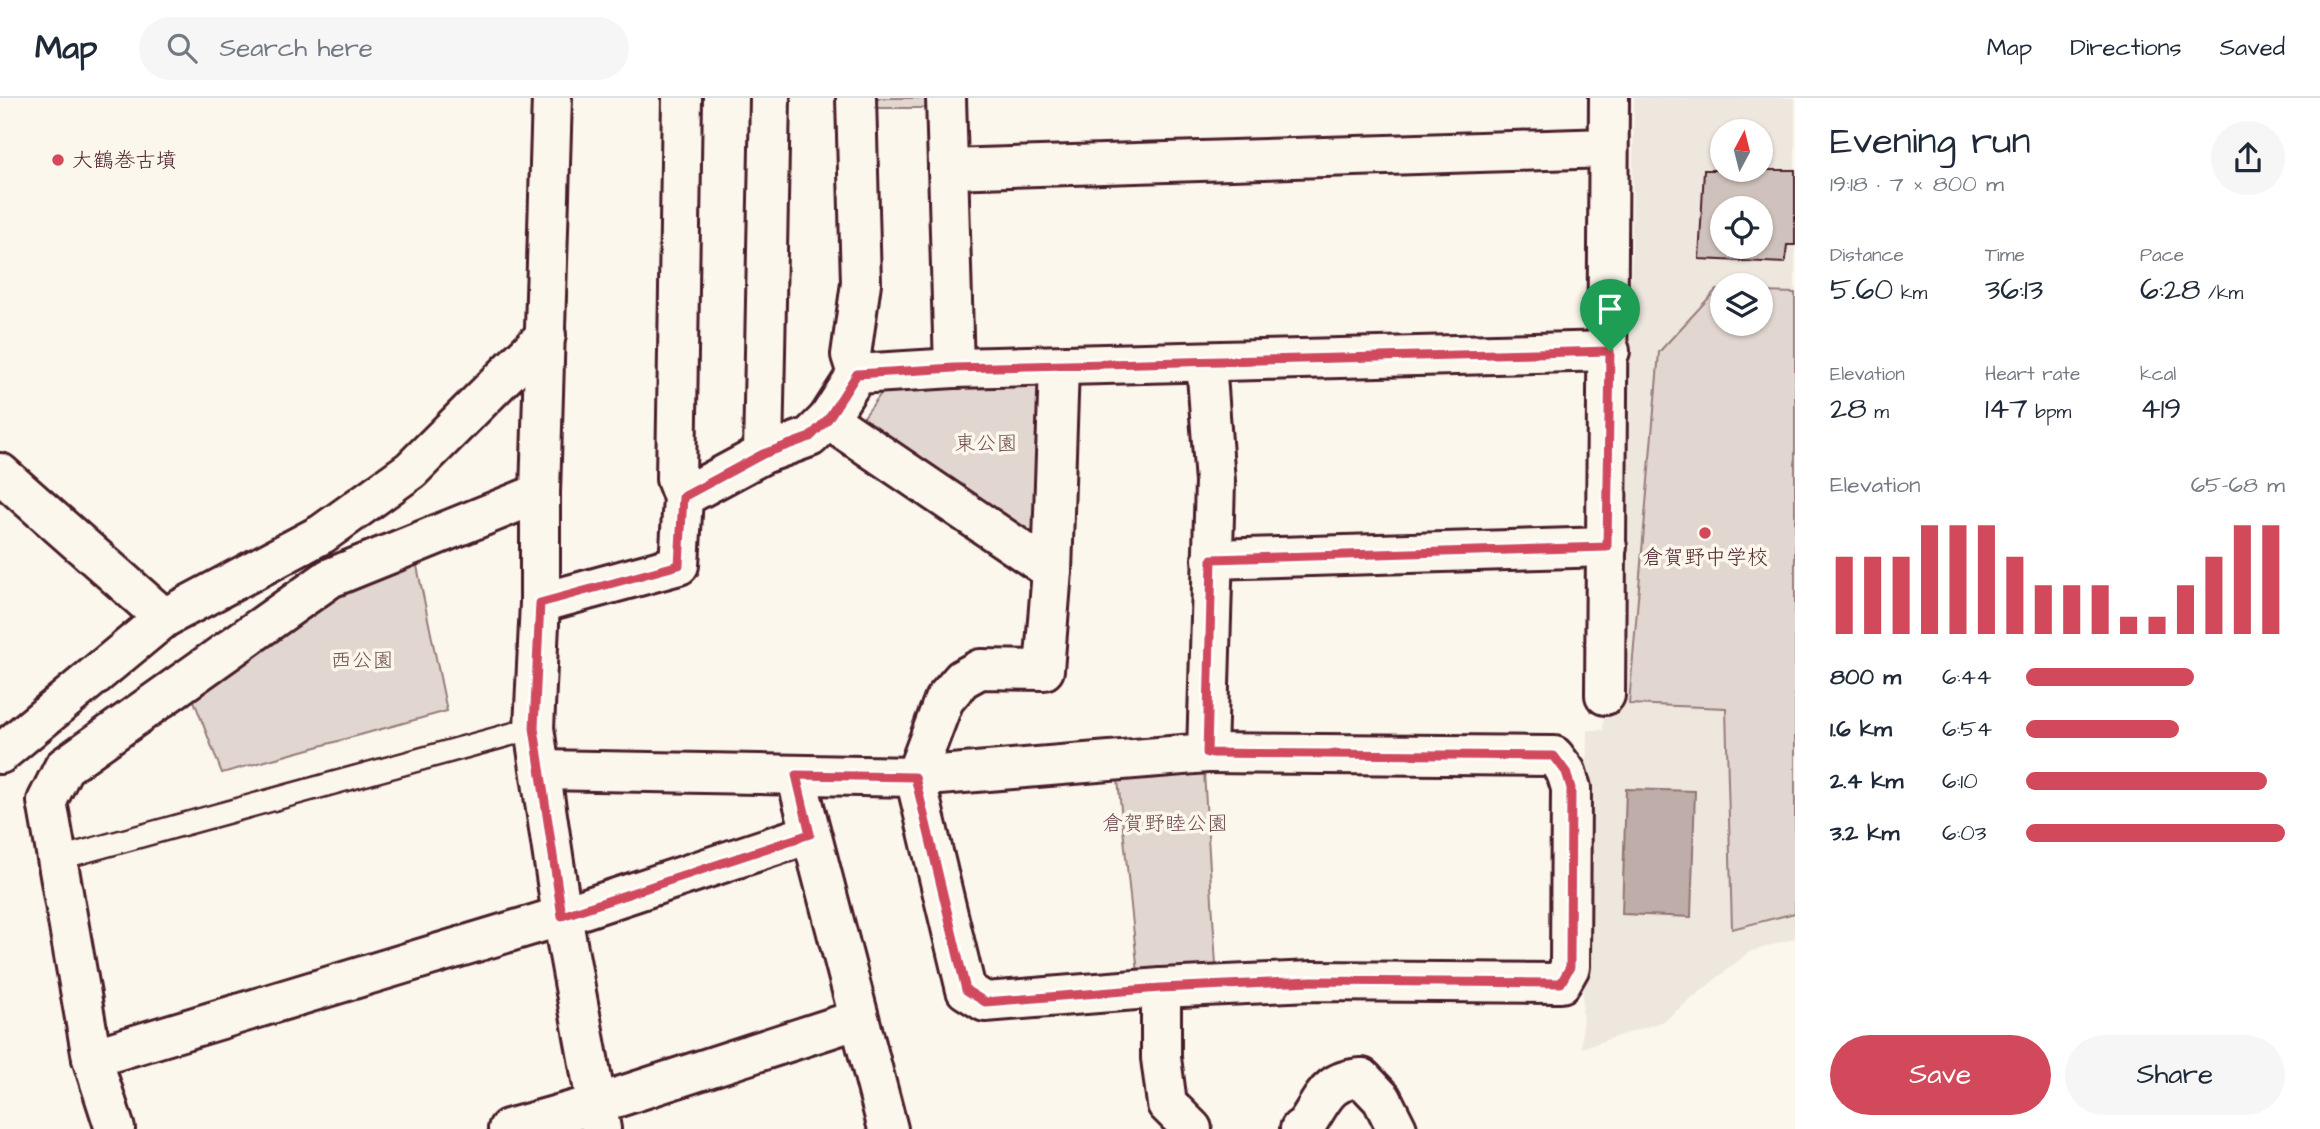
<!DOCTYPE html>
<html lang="en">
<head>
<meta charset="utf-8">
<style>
  body { margin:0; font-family:"Architects Daughter","Klee One",sans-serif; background:#f6f6f7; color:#1f2937; height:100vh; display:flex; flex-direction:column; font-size:26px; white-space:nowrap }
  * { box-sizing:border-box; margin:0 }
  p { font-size:23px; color:#747a83 }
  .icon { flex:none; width:38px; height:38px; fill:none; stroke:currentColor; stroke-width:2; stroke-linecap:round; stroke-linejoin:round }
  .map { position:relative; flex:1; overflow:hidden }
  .side { display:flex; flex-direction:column; background:#fff; width:525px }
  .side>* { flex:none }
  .needle { width:46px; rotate:7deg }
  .fabs { position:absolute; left:1710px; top:21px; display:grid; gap:14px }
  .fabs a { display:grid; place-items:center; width:63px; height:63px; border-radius:50%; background:#fff; box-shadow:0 2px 5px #0004; font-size:35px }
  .pin { position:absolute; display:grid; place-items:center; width:60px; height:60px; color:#fff; margin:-72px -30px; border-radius:50% 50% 50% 0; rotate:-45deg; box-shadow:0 0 7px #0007 }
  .pin .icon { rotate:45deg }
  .round { display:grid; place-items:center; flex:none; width:74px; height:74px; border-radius:37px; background:#f6f6f7 }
  .overview { display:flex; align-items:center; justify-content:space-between; height:119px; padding:0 35px }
  h1 { font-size:38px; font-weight:600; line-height:52px }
  .metrics { display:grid; grid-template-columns:repeat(3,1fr); gap:10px; height:119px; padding:7px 35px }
  .metrics div { display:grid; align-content:center }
  .metrics b { font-size:30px; font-weight:600 }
  .metrics small { font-size:19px; font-weight:400 }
  .metrics p { font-size:19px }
  .chart { height:196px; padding:14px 35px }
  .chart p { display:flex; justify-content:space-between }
  .chart svg { width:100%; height:126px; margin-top:7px; stroke:#d1495b; stroke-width:6 }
  .primary-button { display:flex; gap:14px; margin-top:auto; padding:14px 35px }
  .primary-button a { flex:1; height:80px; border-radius:42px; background:#d1495b; color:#fff; font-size:28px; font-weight:600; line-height:80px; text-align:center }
  .primary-button a+a { background:#f6f6f7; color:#1f2937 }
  ul { padding:0 35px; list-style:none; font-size:23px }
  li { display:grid; grid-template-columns:112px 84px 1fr; align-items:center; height:52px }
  li i { height:18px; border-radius:9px; background:#d1495b }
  header { display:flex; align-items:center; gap:42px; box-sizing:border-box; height:98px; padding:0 35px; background:#fff; border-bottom:2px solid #e0e1e3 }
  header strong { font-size:33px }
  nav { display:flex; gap:38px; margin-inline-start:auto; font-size:24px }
  .search { width:490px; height:63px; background:#f6f6f7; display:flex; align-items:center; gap:18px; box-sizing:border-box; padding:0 24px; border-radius:38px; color:#747a83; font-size:26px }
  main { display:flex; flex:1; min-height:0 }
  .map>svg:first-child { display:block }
  .built { fill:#eee7de; fill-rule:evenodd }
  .green { fill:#e2d7d0; stroke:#967b7e; stroke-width:2 }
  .water { fill:#bfadaa; stroke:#907477; stroke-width:2 }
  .building { fill:#cfc2bc; stroke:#4a1f2b; stroke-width:2; fill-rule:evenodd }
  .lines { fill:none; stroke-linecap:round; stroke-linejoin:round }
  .lane-casing { stroke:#4a1f2b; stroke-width:26 }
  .street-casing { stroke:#4a1f2b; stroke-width:44 }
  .lane { stroke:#fbf7ec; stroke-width:21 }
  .street { stroke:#fbf7ec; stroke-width:38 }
  .route-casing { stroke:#fff; stroke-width:14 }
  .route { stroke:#d1495b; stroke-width:9 }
  .poi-dot { fill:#d1495b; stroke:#fbf7ec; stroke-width:2.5 }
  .labels { text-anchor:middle; stroke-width:7; stroke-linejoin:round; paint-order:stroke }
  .poi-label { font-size:21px; fill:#4a1f2b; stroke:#fbf7ec; text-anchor:start }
  .park-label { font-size:21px; fill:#704d54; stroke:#fbf7ec }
</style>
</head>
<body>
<header>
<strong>Map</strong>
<div class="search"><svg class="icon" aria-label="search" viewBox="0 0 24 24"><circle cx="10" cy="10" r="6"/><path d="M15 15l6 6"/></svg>Search here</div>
<nav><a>Map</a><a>Directions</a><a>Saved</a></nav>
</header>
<main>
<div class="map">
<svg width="1795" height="1031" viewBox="0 0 1795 1031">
  <rect width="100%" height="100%" fill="#fbf7ec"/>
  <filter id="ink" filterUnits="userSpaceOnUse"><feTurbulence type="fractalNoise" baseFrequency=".0143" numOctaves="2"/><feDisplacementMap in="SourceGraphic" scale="14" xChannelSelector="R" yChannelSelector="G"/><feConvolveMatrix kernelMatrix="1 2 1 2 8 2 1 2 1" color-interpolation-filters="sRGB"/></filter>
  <g filter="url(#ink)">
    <path class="built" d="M 1634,0 L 1795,0 L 1795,840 L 1749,854 L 1664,923 L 1582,950 L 1587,632 L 1603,632 L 1618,265 L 1630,262 ZM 1722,33 L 1760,33 L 1760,72 L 1722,72 ZM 1722,110 L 1760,110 L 1760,149 L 1722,149 ZM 1722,187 L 1760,187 L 1760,226 L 1722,226 Z"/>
    <g class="green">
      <path d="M 865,0 L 928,0 L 927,10 L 866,10 Z"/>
      <path d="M 1716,192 L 1722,193 L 1722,226 L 1760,226 L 1761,194 L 1795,195 L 1795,815 L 1732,831 L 1726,610 L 1629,606 L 1659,254 Z"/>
      <path d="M 1048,282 L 1041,436 L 1033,441 L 856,330 L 888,286 Z"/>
      <path d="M 416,463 L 447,613 L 222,675 L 193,600 L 341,490 Z"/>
      <path d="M 1204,674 L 1216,867 L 1138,875 L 1118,682 Z"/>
    </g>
    <path class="water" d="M 1626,691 L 1695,693 L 1691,819 L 1622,816 Z"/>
    <path class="building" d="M 1704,72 L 1795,72 L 1795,147 L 1787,147 L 1785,165 L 1699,161 ZM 1722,110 L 1760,110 L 1760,149 L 1722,149 Z"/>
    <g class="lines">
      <defs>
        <path id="lane" d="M 57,761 L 534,630"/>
        <g id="street">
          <path d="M 552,0 L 540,395 L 540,505 L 534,630 L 562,818 L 601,1031"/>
          <path d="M 682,0 L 676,381 L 683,399"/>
          <path d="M 856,0 L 861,185 L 851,257 L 857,276"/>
          <path d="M 946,0 L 954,270"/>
          <path d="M 948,71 L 1608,50"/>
          <path d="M 1059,269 L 1052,473 L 1044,572 L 980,571 L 962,581 L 944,602 L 915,679 L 966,892 L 985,904 L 1161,890 L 1312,883 L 1561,885 L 1570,869 L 1571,690 L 1566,674 L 1554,658 L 1207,655"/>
          <path d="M 828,321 L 1052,473"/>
          <path d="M 763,356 L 770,0"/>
          <path d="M 0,375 L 164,520 L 322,436 L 411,372 L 546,237"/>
          <path d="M 1212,461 L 1607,449"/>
          <path d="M 540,505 L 679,467 L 683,399 L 763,356 L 810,339 L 828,321 L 857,276 L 954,270 L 1610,253"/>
          <path d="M 1605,597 L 1609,0"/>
          <path d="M 0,656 L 164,520"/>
          <path d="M 541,672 L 915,679 L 1207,655 L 1215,384 L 1206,264"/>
          <path d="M 796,677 L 888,1031"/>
          <path d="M 1161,890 L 1161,960 L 1167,1006 L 1192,1031"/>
          <path d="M 92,960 L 562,818 L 810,736"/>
          <path d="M 115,1031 L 92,960 L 47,703 L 64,669 L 330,480 L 540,395"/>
          <path d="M 508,1031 L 597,1006 L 859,921"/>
          <path d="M 1300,1031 L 1305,1028 C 1324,1001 1326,982 1362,980 L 1382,1001 L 1397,1031"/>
        </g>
      </defs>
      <use href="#lane" class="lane-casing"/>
      <use href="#street" class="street-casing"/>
      <use href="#lane" class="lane"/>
      <use href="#street" class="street"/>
    </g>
  </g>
  <g class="lines" filter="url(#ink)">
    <defs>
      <path id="route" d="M 1610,253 L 1607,449 L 1212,461 L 1207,655 L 1554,658 L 1566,674 L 1571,690 L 1570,869 L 1561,885 L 1312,883 L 1161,890 L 985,904 L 966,892 L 915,679 L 796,677 L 810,736 L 562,818 L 534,630 L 540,505 L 679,467 L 683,399 L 763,356 L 810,339 L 828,321 L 857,276 L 954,270 Z"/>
    </defs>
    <use href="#route" class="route-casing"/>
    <use href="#route" class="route"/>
  </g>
  <g class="poi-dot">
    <circle cx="58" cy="62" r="7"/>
    <circle cx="1705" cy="435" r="7"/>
  </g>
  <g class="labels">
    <g class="poi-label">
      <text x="72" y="69">大鶴巻古墳</text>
      <text x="1705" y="466" text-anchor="middle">倉賀野中学校</text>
    </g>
    <g class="park-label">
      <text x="986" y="352">東公園</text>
      <text x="362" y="569">西公園</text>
      <text x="1165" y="732">倉賀野睦公園</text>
    </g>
  </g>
</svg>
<div class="fabs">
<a><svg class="needle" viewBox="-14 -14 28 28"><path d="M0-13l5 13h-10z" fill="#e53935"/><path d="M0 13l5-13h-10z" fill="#747a83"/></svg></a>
<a><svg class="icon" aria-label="locate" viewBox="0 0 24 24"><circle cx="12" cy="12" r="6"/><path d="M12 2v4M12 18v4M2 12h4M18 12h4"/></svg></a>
<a><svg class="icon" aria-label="layers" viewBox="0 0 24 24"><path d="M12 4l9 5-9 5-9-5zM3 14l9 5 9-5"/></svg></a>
</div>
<div class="pin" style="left:1610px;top:253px;background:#1e9e55"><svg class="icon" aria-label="arrive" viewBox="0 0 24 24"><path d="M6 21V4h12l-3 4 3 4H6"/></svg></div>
</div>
<section class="side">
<div class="overview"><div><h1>Evening run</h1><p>19:18 · 7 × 800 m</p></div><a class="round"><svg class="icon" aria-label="share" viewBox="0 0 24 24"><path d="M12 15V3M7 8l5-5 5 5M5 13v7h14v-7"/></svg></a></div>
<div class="metrics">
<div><p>Distance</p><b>5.60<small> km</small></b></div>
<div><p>Time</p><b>36:13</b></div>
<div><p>Pace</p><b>6:28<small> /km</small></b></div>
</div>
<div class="metrics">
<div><p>Elevation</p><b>28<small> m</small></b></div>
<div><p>Heart rate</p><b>147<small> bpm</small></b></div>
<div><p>kcal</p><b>419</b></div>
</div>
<div class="chart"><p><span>Elevation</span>65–68 m</p>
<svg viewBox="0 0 160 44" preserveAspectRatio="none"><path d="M5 44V17M15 44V17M25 44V17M35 44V6M45 44V6M55 44V6M65 44V17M75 44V27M85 44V27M95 44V27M105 44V38M115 44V38M125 44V27M135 44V17M145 44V6M155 44V6"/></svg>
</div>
<ul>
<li><b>800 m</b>6:44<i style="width:65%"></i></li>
<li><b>1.6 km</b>6:54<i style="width:59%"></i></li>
<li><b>2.4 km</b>6:10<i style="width:93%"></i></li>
<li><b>3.2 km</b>6:03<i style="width:100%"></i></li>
</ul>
<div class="primary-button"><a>Save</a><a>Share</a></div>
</section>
</main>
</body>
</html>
